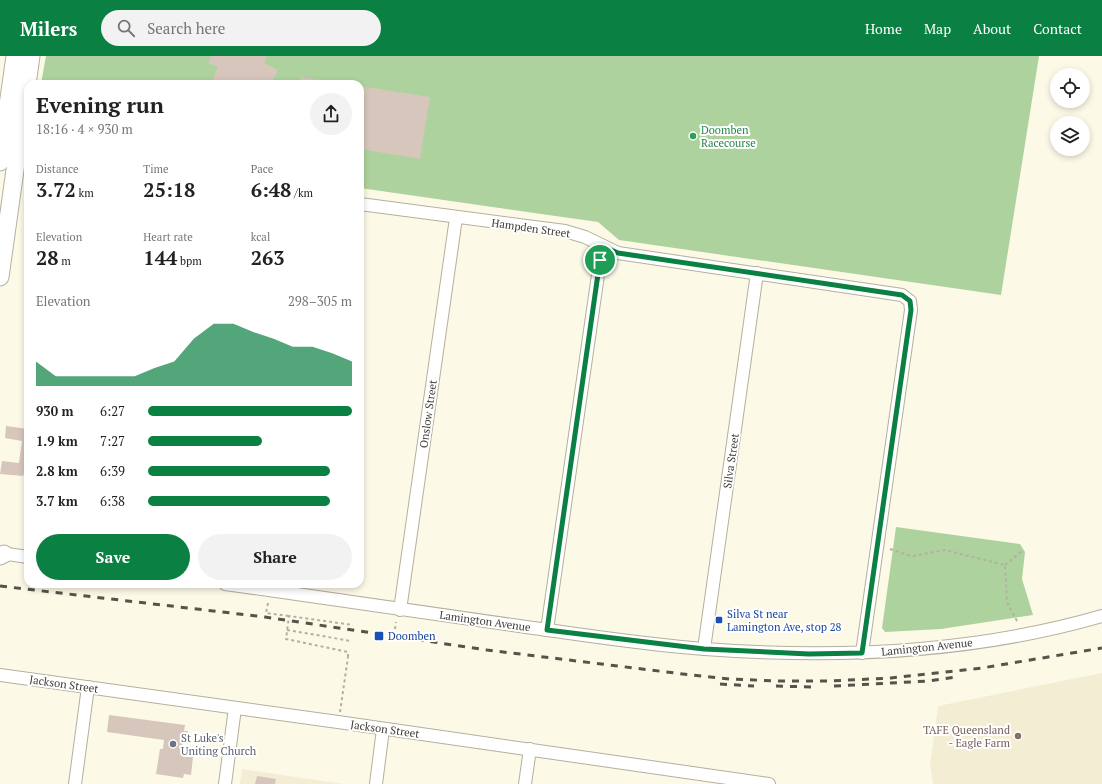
<!DOCTYPE html>
<html lang="en">
<head>
<meta charset="utf-8">
<style>
  body { margin:0; font-family:"PT Serif",serif; background:#f2f2f2; color:#222; height:100vh; display:flex; flex-direction:column; font-size:15px; white-space:nowrap }
  * { box-sizing:border-box; margin:0 }
  p { font-size:13px; color:#767676 }
  .icon { flex:none; width:22px; height:22px; fill:none; stroke:currentColor; stroke-width:2; stroke-linecap:round; stroke-linejoin:round }
  .map { position:relative; flex:1; overflow:hidden }
  .drawer { position:absolute; left:24px; top:24px; width:340px; height:508px; display:flex; flex-direction:column; background:#fff; border-radius:12px; box-shadow:0 2px 6px #0003 }
  .drawer>* { flex:none }
  .fabs { position:absolute; left:1050px; top:12px; display:grid; gap:8px }
  .fabs a { display:grid; place-items:center; width:40px; height:40px; border-radius:50%; background:#fff; box-shadow:0 2px 6px #0003; font-size:20px }
  .pin { position:absolute; display:grid; place-items:center; width:34px; height:34px; color:#fff; margin:-17px; border:2px solid #fff; border-radius:50%; box-shadow:0 1px 4px #0007 }
  .round { display:grid; place-items:center; flex:none; width:42px; height:42px; border-radius:21px; background:#f2f2f2 }
  .headline { display:flex; align-items:center; justify-content:space-between; height:68px; padding:0 12px }
  h1 { font-size:22px; font-weight:700; line-height:30px }
  .stats { display:grid; grid-template-columns:repeat(3,1fr); gap:6px; height:68px; padding:4px 12px }
  .stats div { display:grid; align-content:center }
  .stats b { font-size:20px; font-weight:700 }
  .stats small { font-size:11px; font-weight:400 }
  .stats p { font-size:11px }
  .chart { height:112px; padding:8px 12px }
  .chart p { display:flex; justify-content:space-between }
  .chart svg { width:100%; height:72px; margin-top:4px; fill:#0b8043; opacity:.7 }
  .button { display:flex; gap:8px; margin-top:auto; padding:8px 12px }
  .button a { flex:1; height:46px; border-radius:24px; background:#0b8043; color:#fff; font-size:16px; font-weight:700; line-height:46px; text-align:center }
  .button a+a { background:#f2f2f2; color:#222 }
  ul { padding:0 12px; list-style:none; font-size:13px }
  li { display:grid; grid-template-columns:64px 48px 1fr; align-items:center; height:30px }
  li i { height:10px; border-radius:5px; background:#0b8043 }
  header { display:flex; align-items:center; gap:24px; box-sizing:border-box; height:56px; padding:0 20px; background:#0b8043; color:#fff }
  header strong { font-size:19px }
  nav { display:flex; gap:22px; margin-inline-start:auto; font-size:14px }
  .search { width:280px; height:36px; background:#f2f2f2; display:flex; align-items:center; gap:10px; box-sizing:border-box; padding:0 14px; border-radius:22px; color:#767676; font-size:15px }
  .map>svg:first-child { display:block }
  .built { fill:#f3edd4 }
  .green { fill:#aed29d }
  .building { fill:#d7c6bb }
  .lines { fill:none; stroke-linecap:round; stroke-linejoin:round }
  .minor-casing { stroke:#b4b09e; stroke-width:14 }
  .secondary-casing { stroke:#b4b09e; stroke-width:19 }
  .path { stroke:#b3b0a2; stroke-width:2; stroke-dasharray:3 3; stroke-linecap:butt }
  .minor { stroke:#fff; stroke-width:12 }
  .secondary { stroke:#fff; stroke-width:17 }
  .rail { stroke:#56534b; stroke-width:3; stroke-dasharray:7 7; stroke-linecap:butt }
  .path-bridge { stroke:#b3b0a2; stroke-width:2; stroke-dasharray:3 3; stroke-linecap:butt }
  .route-casing { stroke:#fff; stroke-width:8 }
  .route { stroke:#0b8043; stroke-width:5 }
  .leisure-dot { fill:#2e9e5b; stroke:#fff; stroke-width:1.5 }
  .transit-dot { fill:#1a4fb4; stroke:#fff; stroke-width:1.5 }
  .education-dot { fill:#8d6e63; stroke:#fff; stroke-width:1.5 }
  .worship-dot { fill:#6b7280; stroke:#fff; stroke-width:1.5 }
  .labels { text-anchor:middle; stroke-width:4; stroke-linejoin:round; paint-order:stroke }
  .leisure-label { font-size:11px; fill:#27864d; stroke:#fff; text-anchor:start }
  .street-label { font-size:11px; fill:#3f3d36; stroke:#fff }
  .transit-label { font-size:11px; fill:#164399; stroke:#fff; text-anchor:start }
  .education-label { font-size:11px; fill:#785e54; stroke:#fff; text-anchor:end }
  .worship-label { font-size:11px; fill:#5b616d; stroke:#fff; text-anchor:start }
</style>
</head>
<body>
<header>
<strong>Milers</strong>
<div class="search"><svg class="icon" aria-label="search" viewBox="0 0 24 24"><circle cx="10" cy="10" r="6"/><path d="M15 15l6 6"/></svg>Search here</div>
<nav><a>Home</a><a>Map</a><a>About</a><a>Contact</a></nav>
</header>
<div class="map">
<svg width="1102" height="728" viewBox="0 0 1102 728">
  <rect width="100%" height="100%" fill="#fdf9e7"/>
  <g class="built">
    <path d="M 1102,617 L 1102,728 L 933,728 L 930,710 L 938,650 Z"/>
    <path d="M 242,713 L 343,728 L 240,728 Z"/>
  </g>
  <g class="green">
    <path d="M 46,0 L 1039,0 L 1001,239 L 619,184 L 598,166 L 360,132 L 360,28 L 41,28 Z"/>
    <path d="M 896,471 L 1020,488 L 1025,496 L 1022,523 L 1033,559 L 941,573 L 885,576 L 882,572 Z"/>
  </g>
  <g class="building">
    <path d="M 211,0 L 267,0 L 264,7 L 278,14 L 271,28 L 211,28 L 218,11 L 208,7 Z"/>
    <path d="M 301,21 L 341,27 L 340,28 L 300,28 Z"/>
    <path d="M 360,30 L 430,41 L 420,103 L 360,93 Z"/>
    <path d="M 6,370 L 28,373 L 28,418 L 24,418 L 23,420 L 0,418 L 2,405 L 19,407 L 22,385 L 5,382 Z"/>
    <path d="M 109,659 L 185,669 L 184,675 L 188,675 L 187,682 L 183,681 L 181,700 L 193,701 L 191,719 L 184,718 L 183,722 L 156,718 L 160,693 L 163,693 L 164,684 L 107,676 Z"/>
    <path d="M 257,720 L 276,723 L 275,728 L 255,728 Z"/>
  </g>
  <g class="lines">
    <defs>
      <g id="minor">
        <path d="M 360,148 L 565,175 L 585,181 L 618,197 L 902,239 L 910,245 L 911,254 L 862,597"/>
        <path d="M 0,497 L 28,501"/>
        <path d="M 225,528 C 328,542 431,558 533,572 C 591,580 648,589 705,593 C 838,603 974,597 1102,560"/>
        <path d="M 400,554 L 456,162"/>
        <path d="M 547,574 L 602,191"/>
        <path d="M 704,593 L 757,217"/>
        <path d="M 0,619 L 338,666 L 769,728"/>
        <path d="M 75,728 L 88,631"/>
        <path d="M 225,728 L 235,652"/>
        <path d="M 376,728 L 383,673"/>
        <path d="M 525,728 L 530,693"/>
      </g>
      <g id="secondary">
        <path d="M 0,106 L 15,0"/>
        <path d="M 0,221 L 31,0"/>
        <path d="M 0,500 L 4,498"/>
      </g>
    </defs>
    <use href="#minor" class="minor-casing"/>
    <use href="#secondary" class="secondary-casing"/>
    <g class="path">
      <path d="M 890,493 L 908,499 L 913,500 L 945,494 L 1005,509 L 1007,546 L 1017,565"/>
      <path d="M 1005,509 L 1022,495"/>
      <path d="M 268,547 L 266,557 L 289,560"/>
      <path d="M 395,573 L 396,566"/>
      <path d="M 287,574 L 351,585"/>
      <path d="M 340,656 L 348,601"/>
    </g>
    <use href="#minor" class="minor"/>
    <use href="#secondary" class="secondary"/>
    <g class="rail">
      <path d="M 0,530 L 265,561 L 487,594 L 691,619 L 730,623 L 778,625 L 828,625 L 891,622 L 982,612 L 1102,592"/>
      <path d="M 720,628 L 754,630"/>
      <path d="M 776,630 L 812,631"/>
      <path d="M 834,630 L 928,625 L 957,621"/>
    </g>
    <path class="path-bridge" d="M 348,601 L 348,596 L 286,583 L 289,560 L 353,569"/>
  </g>
  <g class="lines">
    <defs>
      <path id="route" d="M 602,190 L 618,197 L 902,239 L 910,245 L 911,254 L 862,597 L 809,598 L 704,593 L 547,574 Z"/>
    </defs>
    <use href="#route" class="route-casing"/>
    <use href="#route" class="route"/>
  </g>
  <circle class="leisure-dot" cx="693" cy="80" r="4"/>
  <g class="transit-dot">
    <rect x="715" y="560" width="8" height="8" rx="2"/>
    <rect x="374" y="575" width="10" height="10" rx="2"/>
  </g>
  <circle class="education-dot" cx="1018" cy="680" r="4"/>
  <circle class="worship-dot" cx="173" cy="688" r="4"/>
  <g class="labels">
    <g class="leisure-label">
      <text x="701" y="78">Doomben<tspan x="701" dy="13">Racecourse</tspan></text>
    </g>
    <g class="street-label">
      <text transform="translate(531 172) rotate(8)" y="4">Hampden Street</text>
      <text transform="translate(428 358) rotate(-82)" y="4">Onslow Street</text>
      <text transform="translate(731 405) rotate(-82)" y="4">Silva Street</text>
      <text transform="translate(485 565) rotate(8)" y="4">Lamington Avenue</text>
      <text transform="translate(927 591) rotate(-6)" y="4">Lamington Avenue</text>
      <text transform="translate(64 628) rotate(8)" y="4">Jackson Street</text>
      <text transform="translate(385 673) rotate(8)" y="4">Jackson Street</text>
    </g>
    <g class="transit-label">
      <text x="727" y="562">Silva St near<tspan x="727" dy="13">Lamington Ave, stop 28</tspan></text>
      <text x="388" y="584">Doomben</text>
    </g>
    <g class="education-label">
      <text x="1010" y="678">TAFE Queensland<tspan x="1010" dy="13">- Eagle Farm</tspan></text>
    </g>
    <g class="worship-label">
      <text x="181" y="686">St Luke's<tspan x="181" dy="13">Uniting Church</tspan></text>
    </g>
  </g>
</svg>
<div class="fabs">
<a><svg class="icon" aria-label="locate" viewBox="0 0 24 24"><circle cx="12" cy="12" r="6"/><path d="M12 2v4M12 18v4M2 12h4M18 12h4"/></svg></a>
<a><svg class="icon" aria-label="layers" viewBox="0 0 24 24"><path d="M12 4l9 5-9 5-9-5zM3 14l9 5 9-5"/></svg></a>
</div>
<div class="pin" style="left:600px;top:204px;background:#1e9e55"><svg class="icon" aria-label="arrive" viewBox="0 0 24 24"><path d="M6 21V4h12l-3 4 3 4H6"/></svg></div>
<section class="drawer">
<div class="headline"><div><h1>Evening run</h1><p>18:16 · 4 × 930 m</p></div><a class="round"><svg class="icon" aria-label="share" viewBox="0 0 24 24"><path d="M12 15V3M7 8l5-5 5 5M5 13v7h14v-7"/></svg></a></div>
<div class="stats">
<div><p>Distance</p><b>3.72<small> km</small></b></div>
<div><p>Time</p><b>25:18</b></div>
<div><p>Pace</p><b>6:48<small> /km</small></b></div>
</div>
<div class="stats">
<div><p>Elevation</p><b>28<small> m</small></b></div>
<div><p>Heart rate</p><b>144<small> bpm</small></b></div>
<div><p>kcal</p><b>263</b></div>
</div>
<div class="chart"><p><span>Elevation</span>298–305 m</p>
<svg viewBox="0 0 160 44" preserveAspectRatio="none"><path d="M0 44V29L10 38L20 38L30 38L40 38L50 38L60 33L70 29L80 15L90 6L100 6L110 11L120 15L130 20L140 20L150 24L160 29V44z"/></svg>
</div>
<ul>
<li><b>930 m</b>6:27<i style="width:100%"></i></li>
<li><b>1.9 km</b>7:27<i style="width:56%"></i></li>
<li><b>2.8 km</b>6:39<i style="width:89%"></i></li>
<li><b>3.7 km</b>6:38<i style="width:89%"></i></li>
</ul>
<div class="button"><a>Save</a><a>Share</a></div>
</section>
</div>
</body>
</html>
